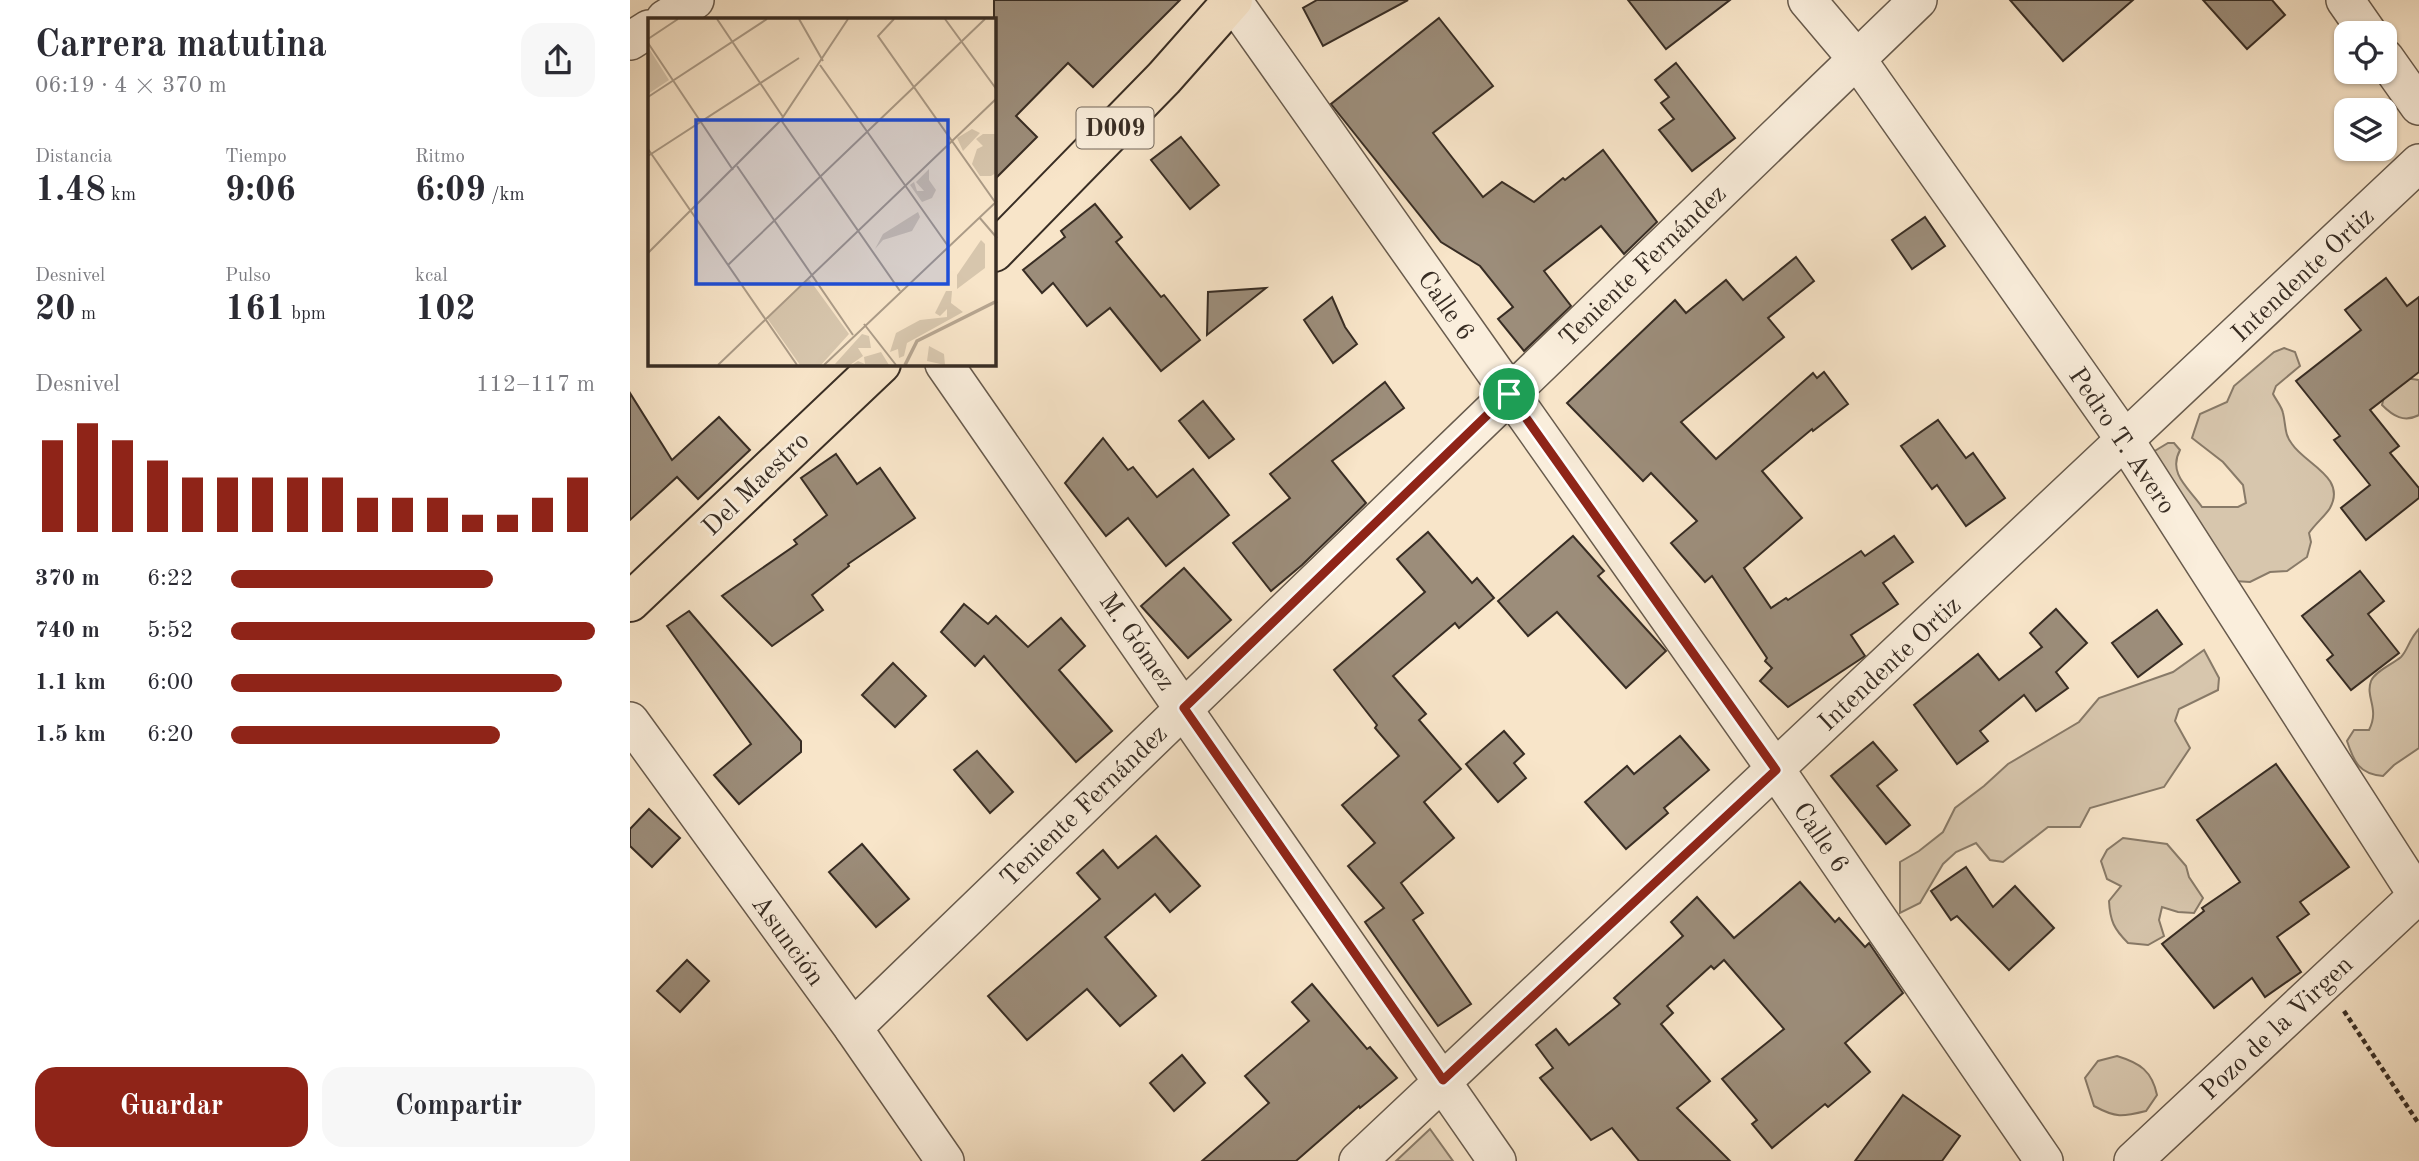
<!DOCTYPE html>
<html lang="es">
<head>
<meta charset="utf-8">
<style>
  body { margin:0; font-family:"Old Standard TT",serif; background:#f7f7f7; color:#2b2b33; height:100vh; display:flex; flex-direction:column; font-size:26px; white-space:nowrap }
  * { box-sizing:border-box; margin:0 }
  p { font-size:23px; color:#7c7c81 }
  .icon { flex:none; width:38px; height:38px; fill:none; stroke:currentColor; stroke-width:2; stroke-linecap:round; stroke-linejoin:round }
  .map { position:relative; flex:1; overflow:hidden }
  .sheet { display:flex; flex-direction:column; background:#fff; width:630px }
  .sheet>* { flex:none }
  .controls { position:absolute; left:1704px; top:21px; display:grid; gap:14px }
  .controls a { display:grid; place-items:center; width:63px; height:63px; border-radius:14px; background:#fff; box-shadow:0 2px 5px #0004; font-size:35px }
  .pin { position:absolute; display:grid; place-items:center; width:60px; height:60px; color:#fff; margin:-30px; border:4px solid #fff; border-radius:50%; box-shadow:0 2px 7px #0007 }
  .round { display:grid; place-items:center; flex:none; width:74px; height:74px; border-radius:21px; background:#f7f7f7 }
  .overview { display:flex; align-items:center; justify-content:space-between; height:119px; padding:0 35px }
  h1 { font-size:38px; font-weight:800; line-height:52px }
  .metrics { display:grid; grid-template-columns:repeat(3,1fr); gap:10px; height:119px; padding:7px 35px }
  .metrics div { display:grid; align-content:center }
  .metrics b { font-size:35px; font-weight:800 }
  .metrics small { font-size:19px; font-weight:400 }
  .metrics p { font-size:19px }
  .chart { height:196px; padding:14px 35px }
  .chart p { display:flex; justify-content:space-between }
  .chart svg { width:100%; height:126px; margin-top:7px; stroke:#8f2418; stroke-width:6 }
  .button { display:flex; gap:14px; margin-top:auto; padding:14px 35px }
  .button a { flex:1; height:80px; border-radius:21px; background:#8f2418; color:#fff; font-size:28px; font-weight:800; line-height:80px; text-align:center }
  .button a+a { background:#f7f7f7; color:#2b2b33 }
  ul { padding:0 35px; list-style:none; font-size:23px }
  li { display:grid; grid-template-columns:112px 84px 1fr; align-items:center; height:52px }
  li i { height:18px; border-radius:9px; background:#8f2418 }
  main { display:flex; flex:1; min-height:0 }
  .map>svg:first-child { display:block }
  .green { fill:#d7c6ad; stroke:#887a68; stroke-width:2 }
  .building { fill:#9c8d7a; stroke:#382d24; stroke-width:2 }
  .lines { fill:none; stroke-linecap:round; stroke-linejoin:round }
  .minor-casing { stroke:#685b4d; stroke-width:40 }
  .major-casing { stroke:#382d24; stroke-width:42 }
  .path { stroke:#382d24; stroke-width:4.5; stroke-dasharray:5 3.5; stroke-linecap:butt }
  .minor { stroke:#faeedc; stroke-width:37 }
  .major { stroke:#f8e5c9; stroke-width:38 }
  .route-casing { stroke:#fff; stroke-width:14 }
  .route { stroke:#8f2418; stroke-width:9 }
  .labels { text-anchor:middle; stroke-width:6; stroke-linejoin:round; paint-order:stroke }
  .shield { fill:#faeedc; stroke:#72675b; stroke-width:2 }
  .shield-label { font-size:24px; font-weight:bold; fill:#382d24 }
  .street-label { font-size:26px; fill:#382d24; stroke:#faeedc }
  .inset-river { fill:none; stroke:#b7a691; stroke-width:3.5 }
  .inset-road { fill:none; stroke:#ab9b87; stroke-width:2 }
  .view { fill:#1d4ed8; fill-opacity:0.15; stroke:#1d4ed8; stroke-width:3.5 }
  .inset-edge { fill:none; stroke:#382d24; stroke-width:3.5 }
</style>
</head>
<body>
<main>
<section class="sheet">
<div class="overview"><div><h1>Carrera matutina</h1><p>06:19 · 4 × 370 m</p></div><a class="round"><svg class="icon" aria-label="share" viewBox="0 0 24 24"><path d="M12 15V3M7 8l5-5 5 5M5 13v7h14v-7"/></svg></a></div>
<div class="metrics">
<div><p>Distancia</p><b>1.48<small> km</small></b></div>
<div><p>Tiempo</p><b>9:06</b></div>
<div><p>Ritmo</p><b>6:09<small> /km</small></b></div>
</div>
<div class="metrics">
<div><p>Desnivel</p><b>20<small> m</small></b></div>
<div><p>Pulso</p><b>161<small> bpm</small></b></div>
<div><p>kcal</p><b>102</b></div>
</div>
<div class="chart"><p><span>Desnivel</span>112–117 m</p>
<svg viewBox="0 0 160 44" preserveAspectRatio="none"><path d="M5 44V12M15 44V6M25 44V12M35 44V19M45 44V25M55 44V25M65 44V25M75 44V25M85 44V25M95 44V32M105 44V32M115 44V32M125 44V38M135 44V38M145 44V32M155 44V25"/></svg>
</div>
<ul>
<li><b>370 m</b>6:22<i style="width:72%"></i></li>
<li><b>740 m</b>5:52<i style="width:100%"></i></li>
<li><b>1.1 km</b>6:00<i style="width:91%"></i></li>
<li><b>1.5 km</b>6:20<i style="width:74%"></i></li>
</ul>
<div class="button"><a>Guardar</a><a>Compartir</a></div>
</section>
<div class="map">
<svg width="1789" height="1161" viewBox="0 0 1789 1161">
  <rect width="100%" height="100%" fill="#f8e5c9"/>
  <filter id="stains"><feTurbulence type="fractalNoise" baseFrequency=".00286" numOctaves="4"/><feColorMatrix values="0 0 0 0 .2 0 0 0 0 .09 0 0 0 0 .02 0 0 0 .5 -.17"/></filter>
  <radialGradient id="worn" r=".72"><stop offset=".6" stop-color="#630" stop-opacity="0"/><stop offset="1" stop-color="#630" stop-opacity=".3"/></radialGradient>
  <g class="green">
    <path d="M 1654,348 L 1665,352 L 1670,366 L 1646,386 L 1643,394 C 1646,400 1652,407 1653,413 C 1656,425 1654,434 1662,444 C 1675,464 1717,477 1700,508 C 1696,515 1685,524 1679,533 L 1681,542 L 1677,557 L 1657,571 L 1640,572 L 1620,582 L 1604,581 L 1523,452 L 1538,443 L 1544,443 L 1550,450 C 1537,474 1560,489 1572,507 L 1608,507 L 1616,503 L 1613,485 L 1593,462 L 1562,438 L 1570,414 L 1597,402 L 1604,386 L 1644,352 Z"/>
    <path d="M 1775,378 L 1789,380 L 1789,415 C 1774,423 1763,416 1752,405 L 1757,384 Z"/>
    <path d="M 1789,629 L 1789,748 L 1764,765 L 1753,776 C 1729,774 1724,762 1717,741 L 1724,730 L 1739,730 C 1750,708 1735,698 1741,681 C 1745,671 1763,664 1771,657 C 1778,650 1779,639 1789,629 Z"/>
    <path d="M 1574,650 L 1589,678 L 1588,690 L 1549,709 L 1545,721 L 1560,748 L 1534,787 L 1460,808 L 1450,827 L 1418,827 L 1373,862 L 1360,860 L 1346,843 L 1326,852 L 1313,864 L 1290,903 L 1270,913 L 1270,862 L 1289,851 L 1313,832 L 1325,808 L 1354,786 L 1378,764 L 1449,722 L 1469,698 L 1543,672 Z"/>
    <path d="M 1493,838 L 1537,844 L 1556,866 L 1559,877 L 1573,898 L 1564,913 L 1548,912 L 1532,907 L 1529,920 L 1534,936 L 1518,945 L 1498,943 C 1484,929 1480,921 1479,901 L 1491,886 L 1477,879 L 1471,861 L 1477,850 Z"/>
    <path d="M 1487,1056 C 1510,1063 1522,1071 1527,1095 L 1516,1111 C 1492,1117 1486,1118 1464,1106 L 1455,1078 L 1468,1061 Z"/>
    <path d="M 800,1129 L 823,1161 L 766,1161 Z"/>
  </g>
  <g class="building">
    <path d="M 364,0 L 550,0 L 463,87 L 438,63 L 386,116 L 407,137 L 364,180 Z"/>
    <path d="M 687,0 L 778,0 L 693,46 L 673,8 Z"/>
    <path d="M 998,0 L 1100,0 L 1036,49 Z"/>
    <path d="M 1380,0 L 1503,0 L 1433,61 Z"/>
    <path d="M 1573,0 L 1642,0 L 1655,15 L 1617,49 Z"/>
    <path d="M 809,18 L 863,86 L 803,133 L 853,197 L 872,182 L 904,202 L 933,178 L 935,180 L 973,150 L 1027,222 L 994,254 L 971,226 L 914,271 L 941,306 L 894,351 L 868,319 L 883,307 L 850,266 L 811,242 L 701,104 Z"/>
    <path d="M 1046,63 L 1105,138 L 1062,171 L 1029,130 L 1044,119 L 1031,103 L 1039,97 L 1025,80 Z"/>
    <path d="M 551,137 L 589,185 L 560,209 L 521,160 Z"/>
    <path d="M 465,204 L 492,237 L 486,242 L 531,297 L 534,295 L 570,340 L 531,371 L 480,308 L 457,326 L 423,283 L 412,293 L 393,270 L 435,237 L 431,231 Z"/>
    <path d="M 1295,217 L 1315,246 L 1282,269 L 1262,240 Z"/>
    <path d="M 1166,257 L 1184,281 L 1138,318 L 1154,337 L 1051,422 L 1086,459 L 1183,373 L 1187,378 L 1194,372 L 1218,404 L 1183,431 L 1182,429 L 1132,471 L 1172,518 L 1114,568 L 1141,608 L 1156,598 L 1158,600 L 1231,551 L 1235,556 L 1264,536 L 1283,562 L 1253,583 L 1268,604 L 1221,635 L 1235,656 L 1158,707 L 1130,681 L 1142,668 L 1135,661 L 1137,658 L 1082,576 L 1075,582 L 1041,543 L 1067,521 L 1021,473 L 1013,481 L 937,403 L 1045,300 L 1056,313 L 1096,280 L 1113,300 Z"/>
    <path d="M 1756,278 L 1777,306 L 1789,297 L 1789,372 L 1740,410 L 1769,446 L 1760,453 L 1789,488 L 1789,498 L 1736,540 L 1711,508 L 1740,485 L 1704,440 L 1710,436 L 1666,381 L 1731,330 L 1715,310 Z"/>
    <path d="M 636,288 L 577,335 L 578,292 Z"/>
    <path d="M 702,297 L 715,327 L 727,344 L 703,363 L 674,320 Z"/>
    <path d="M 755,382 L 774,408 L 702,461 L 736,503 L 672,565 L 641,591 L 603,543 L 660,498 L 640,474 Z"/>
    <path d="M 0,393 L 42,460 L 89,417 L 120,450 L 68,499 L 47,477 L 0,520 Z"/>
    <path d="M 573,401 L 604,439 L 579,458 L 549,421 Z"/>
    <path d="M 1308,420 L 1336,458 L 1343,453 L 1375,498 L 1336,526 L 1307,485 L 1302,489 L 1271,446 Z"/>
    <path d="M 473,438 L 498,470 L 503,467 L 527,497 L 563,469 L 599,515 L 536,566 L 498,518 L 476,536 L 435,483 Z"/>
    <path d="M 206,454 L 227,484 L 250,468 L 285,518 L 218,564 L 219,566 L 182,595 L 193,610 L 142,646 L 92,596 L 167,544 L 164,540 L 197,515 L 171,478 Z"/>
    <path d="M 798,532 L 842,583 L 847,578 L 864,598 L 829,628 L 825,623 L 763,676 L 796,714 L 789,720 L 831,769 L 794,802 L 824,838 L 771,883 L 793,913 L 783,920 L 841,1004 L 808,1026 L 735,922 L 754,908 L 718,866 L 745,843 L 712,805 L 769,756 L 745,728 L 747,725 L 704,670 L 795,592 L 767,559 Z"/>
    <path d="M 943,536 L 974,571 L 968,576 L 1036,651 L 996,688 L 927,612 L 898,636 L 868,601 Z"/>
    <path d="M 554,568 L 601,620 L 558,658 L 511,606 Z"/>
    <path d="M 1730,571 L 1754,601 L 1738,614 L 1769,653 L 1721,690 L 1697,660 L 1703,655 L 1672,616 Z"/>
    <path d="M 334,604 L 358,624 L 366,616 L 398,647 L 431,618 L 455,646 L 429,670 L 482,731 L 446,762 L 354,656 L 345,666 L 311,632 Z"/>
    <path d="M 1426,609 L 1457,643 L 1426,672 L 1438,688 L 1406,711 L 1394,695 L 1350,731 L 1358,741 L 1327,764 L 1284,705 L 1348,654 L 1369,680 L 1412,647 L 1400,633 Z"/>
    <path d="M 1527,610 L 1552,644 L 1508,677 L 1482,643 Z"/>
    <path d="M 59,611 L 171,741 L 171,752 L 109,804 L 84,775 L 121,744 L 37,626 Z"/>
    <path d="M 263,663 L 296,696 L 265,727 L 232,695 Z"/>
    <path d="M 874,731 L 894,754 L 884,763 L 896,778 L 868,802 L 836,764 Z"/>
    <path d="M 1050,736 L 1079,770 L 1034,808 L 1038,813 L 996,849 L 955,802 L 997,766 L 1004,774 Z"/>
    <path d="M 1243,742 L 1267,770 L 1247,786 L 1280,825 L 1256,844 L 1201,776 Z"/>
    <path d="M 347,751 L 383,792 L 360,813 L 324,770 Z"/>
    <path d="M 1646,764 L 1719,867 L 1670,902 L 1679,914 L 1647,937 L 1671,972 L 1635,997 L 1622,978 L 1584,1008 L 1532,944 L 1574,911 L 1572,908 L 1610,882 L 1567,820 Z"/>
    <path d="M 19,809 L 50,838 L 22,867 L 0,846 L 0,829 Z"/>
    <path d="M 526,836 L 570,886 L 540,912 L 525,894 L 475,937 L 526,996 L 490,1026 L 457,989 L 397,1040 L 358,996 L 470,899 L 447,873 L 473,850 L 488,868 Z"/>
    <path d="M 232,844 L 279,899 L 246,927 L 199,872 Z"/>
    <path d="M 1336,867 L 1363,907 L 1385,886 L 1424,928 L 1379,970 L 1327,916 L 1321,920 L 1301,891 Z"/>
    <path d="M 1170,882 L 1205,922 L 1209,918 L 1235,947 L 1239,943 L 1273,993 L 1215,1043 L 1240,1072 L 1198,1107 L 1195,1104 L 1142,1148 L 1122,1124 L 1127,1120 L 1092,1079 L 1154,1029 L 1094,960 L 1084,969 L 1081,966 L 1037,1006 L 1043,1013 L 1031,1024 L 1080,1081 L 1047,1108 L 1100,1161 L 1009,1161 L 982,1128 L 961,1140 L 910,1078 L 923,1068 L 906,1045 L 926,1029 L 939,1045 L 990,1004 L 984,998 L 1053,936 L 1041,922 L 1067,897 L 1104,938 Z"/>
    <path d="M 57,960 L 79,981 L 50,1012 L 27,991 Z"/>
    <path d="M 682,984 L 737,1049 L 740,1047 L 767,1078 L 730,1108 L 729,1106 L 666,1161 L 572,1161 L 639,1103 L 615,1076 L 679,1021 L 662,1002 Z"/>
    <path d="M 552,1055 L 575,1083 L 544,1111 L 520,1083 Z"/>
    <path d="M 1273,1095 L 1330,1136 L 1312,1161 L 1225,1161 Z"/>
  </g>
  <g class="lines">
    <defs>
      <g id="minor">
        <path d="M 1177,0 L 1226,58 L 1495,440 L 1787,895"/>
        <path d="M 1715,0 L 1738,33"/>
        <path d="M 603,1 L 1146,770 L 1414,1161"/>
        <path d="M 35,19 L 65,0"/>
        <path d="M 0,41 L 19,29"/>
        <path d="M 1755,58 L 1789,106"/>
        <path d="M 314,364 L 867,1161"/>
        <path d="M 0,721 L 223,1028 L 315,1161"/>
        <path d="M 223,1028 L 1288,0"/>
        <path d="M 728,1161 L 1789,163"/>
        <path d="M 1503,1161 L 1789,894"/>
      </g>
      <g id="major">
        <path d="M 364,252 L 534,78 L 603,0"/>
        <path d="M 0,602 L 251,364"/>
      </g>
    </defs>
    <use href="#minor" class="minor-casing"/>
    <use href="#major" class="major-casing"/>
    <path class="path" d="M 1714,1011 L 1789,1124"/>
    <use href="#minor" class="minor"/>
    <use href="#major" class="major"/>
  </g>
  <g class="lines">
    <defs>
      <path id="route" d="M 879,394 L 1146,770 L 813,1080 L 554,708 Z"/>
    </defs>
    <use href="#route" class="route-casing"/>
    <use href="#route" class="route"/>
  </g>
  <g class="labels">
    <rect class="shield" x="446.5" y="107.5" width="77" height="41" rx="5"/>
    <g class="shield-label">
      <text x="485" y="136">D009</text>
    </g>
    <g class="street-label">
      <text transform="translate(1012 265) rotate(-44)" y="9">Teniente Fernández</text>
      <text transform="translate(1672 274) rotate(-43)" y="9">Intendente Ortiz</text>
      <text transform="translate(817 305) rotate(55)" y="9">Calle 6</text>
      <text transform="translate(1493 440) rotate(56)" y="9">Pedro T. Avero</text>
      <text transform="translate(125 483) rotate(-44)" y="9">Del Maestro</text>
      <text transform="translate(508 641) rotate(55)" y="9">M. Gómez</text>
      <text transform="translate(1259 663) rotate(-43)" y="9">Intendente Ortiz</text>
      <text transform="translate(453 805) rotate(-44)" y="9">Teniente Fernández</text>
      <text transform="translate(1192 837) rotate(56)" y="9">Calle 6</text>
      <text transform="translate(159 940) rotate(54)" y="9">Asunción</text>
      <text transform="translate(1646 1027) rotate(-43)" y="9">Pozo de la Virgen</text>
    </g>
  </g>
  <g transform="translate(18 18)">
    <rect width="348" height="348" fill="#f8e5c9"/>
    <path d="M 0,29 L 21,62 L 0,76 ZM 324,111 L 332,115 L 315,133 L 309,120 ZM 335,116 L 348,116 L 348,155 L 343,158 L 332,158 L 324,146 L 329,131 L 335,128 L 328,121 ZM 281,151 L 281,162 L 288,172 L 284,180 L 274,184 L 262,167 L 266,164 L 269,173 L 276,173 L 268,164 ZM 270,194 L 272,199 L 264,213 L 235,222 L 227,231 L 235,216 ZM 333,222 L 337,226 L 337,250 L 309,271 L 309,257 ZM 161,261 L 201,316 L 173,347 L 152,347 L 119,300 ZM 298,273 L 304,273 L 303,285 L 315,294 L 259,325 L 256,338 L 251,340 L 250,331 L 242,334 L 248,315 L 272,302 L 299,299 L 299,291 L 292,298 L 287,295 ZM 214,316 L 221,318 L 223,330 L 210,330 L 215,338 L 202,347 L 187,346 ZM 281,328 L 296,336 L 297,347 L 279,343 ZM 233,334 L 241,347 L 204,347 L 210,343 L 217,346 L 216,339 Z" fill="#d7c6ad"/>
    <path class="inset-river" d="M 257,347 L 269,323 L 349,283"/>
    <path class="inset-road" d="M 69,1 L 135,99M 151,1 L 175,43M 246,1 L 230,18 L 347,184M 297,1 L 349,72M 0,21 L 30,1M 0,25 L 85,152M 172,47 L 300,228M 0,79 L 119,1M 133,102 L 252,273M 0,131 L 149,347M 0,138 L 151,40M 89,148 L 205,317M 331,199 L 349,220M 0,235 L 133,102 L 200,1M 80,247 L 337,1M 216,306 L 248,347M 70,347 L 349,80M 176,347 L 349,183"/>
    <path class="view" d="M 48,102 L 300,102 L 300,266 L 48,266 Z"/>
    <rect width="348" height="348" class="inset-edge"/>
  </g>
  <rect width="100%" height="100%" filter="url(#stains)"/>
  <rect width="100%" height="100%" fill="url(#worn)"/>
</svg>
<div class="controls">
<a><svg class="icon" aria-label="locate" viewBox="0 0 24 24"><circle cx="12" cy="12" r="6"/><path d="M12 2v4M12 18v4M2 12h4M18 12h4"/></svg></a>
<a><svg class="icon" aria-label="layers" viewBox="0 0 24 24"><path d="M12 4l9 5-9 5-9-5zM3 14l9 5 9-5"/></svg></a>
</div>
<div class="pin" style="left:879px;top:394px;background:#1e9e55"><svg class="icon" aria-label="arrive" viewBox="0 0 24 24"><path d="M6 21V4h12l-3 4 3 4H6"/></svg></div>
</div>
</main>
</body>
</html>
